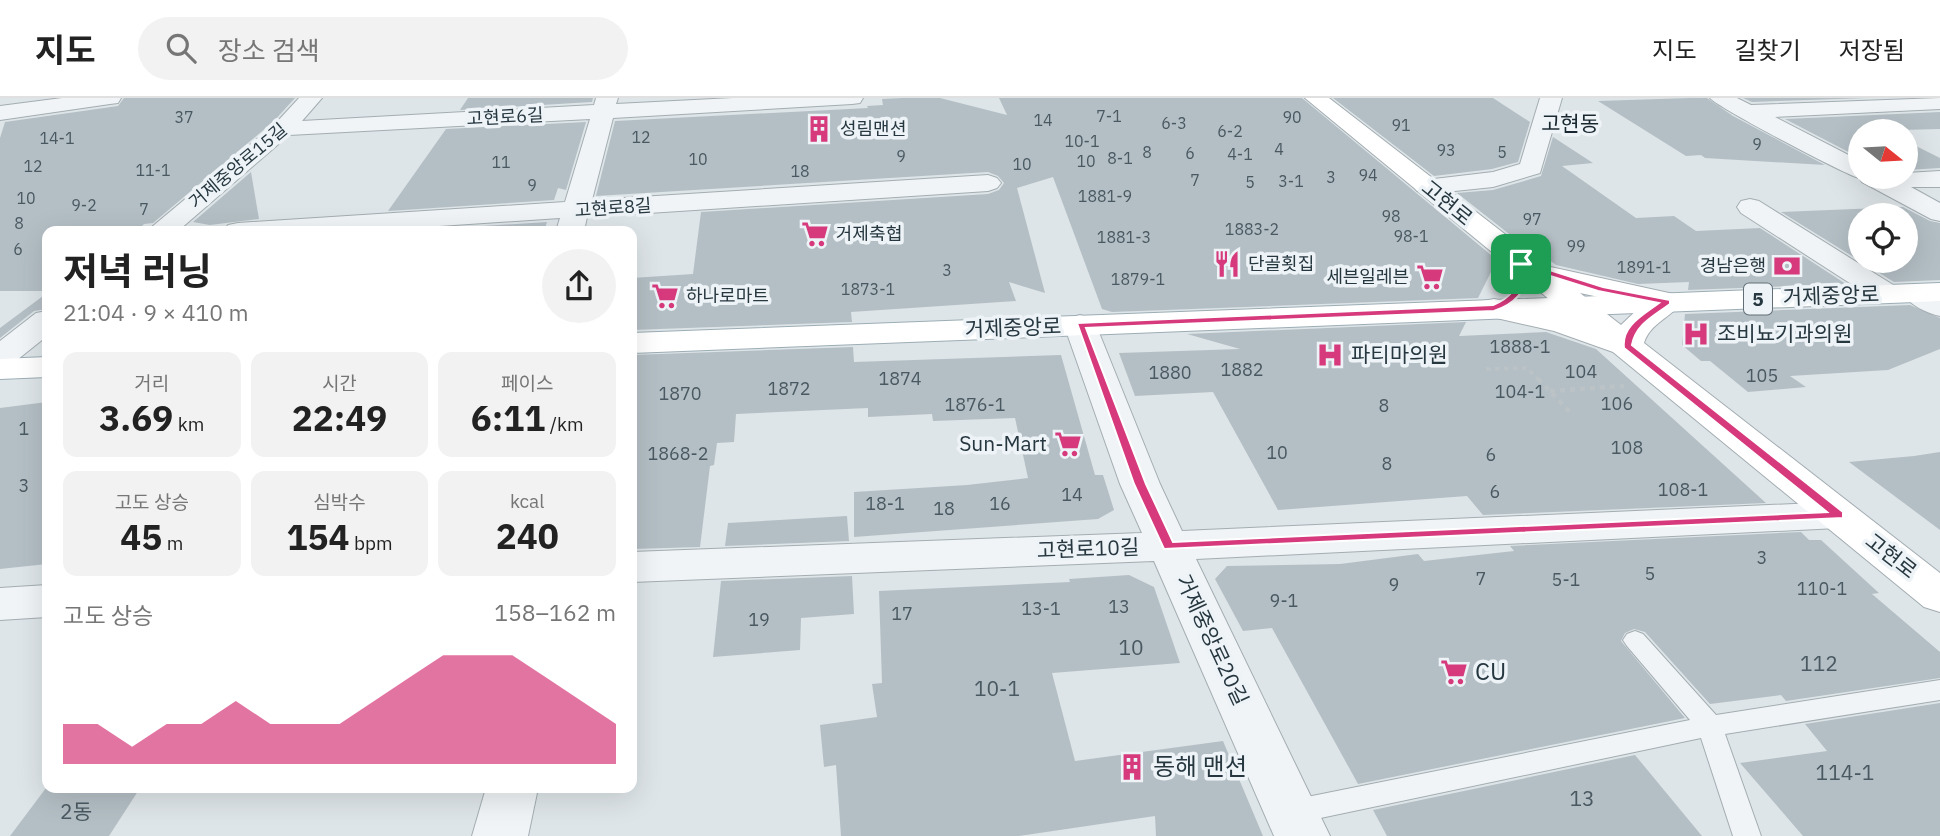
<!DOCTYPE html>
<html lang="ko">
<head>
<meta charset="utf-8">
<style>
  body { margin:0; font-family:"IBM Plex Sans","Noto Sans KR",sans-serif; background:#f2f2f2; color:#222; height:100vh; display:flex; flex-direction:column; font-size:26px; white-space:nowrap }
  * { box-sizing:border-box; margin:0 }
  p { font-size:23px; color:#767676 }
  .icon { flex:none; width:38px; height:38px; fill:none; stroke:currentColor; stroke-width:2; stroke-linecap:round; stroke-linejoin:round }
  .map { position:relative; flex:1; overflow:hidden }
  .details { position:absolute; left:42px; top:128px; width:595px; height:567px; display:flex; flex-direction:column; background:#fff; border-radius:14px; box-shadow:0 7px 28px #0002 }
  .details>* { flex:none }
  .needle { width:46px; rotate:108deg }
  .tools { position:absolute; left:1848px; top:21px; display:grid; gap:14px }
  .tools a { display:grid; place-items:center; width:70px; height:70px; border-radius:50%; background:#fff; box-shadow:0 7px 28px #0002; font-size:35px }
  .pin { position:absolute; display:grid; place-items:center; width:60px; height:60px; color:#fff; margin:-30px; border-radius:14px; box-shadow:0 4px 10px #0006 }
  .round { display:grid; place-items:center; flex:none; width:74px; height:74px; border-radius:37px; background:#f2f2f2 }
  .head { display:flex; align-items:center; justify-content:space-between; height:119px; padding:0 21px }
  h1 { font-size:38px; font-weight:700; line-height:52px }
  .figures { display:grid; grid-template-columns:repeat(3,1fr); gap:10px; height:119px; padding:7px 21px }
  .figures div { display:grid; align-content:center; border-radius:14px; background:#f2f2f2; text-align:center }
  .figures b { font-size:35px; font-weight:700 }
  .figures small { font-size:19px; font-weight:400 }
  .figures p { font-size:19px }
  .chart { height:196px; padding:14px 21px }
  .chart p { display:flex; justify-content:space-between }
  .chart svg { width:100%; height:126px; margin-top:7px; fill:#d63a7c; opacity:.7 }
  header { display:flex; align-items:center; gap:42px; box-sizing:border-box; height:98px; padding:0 35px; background:#fff; border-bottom:2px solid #e0e0e0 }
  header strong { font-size:33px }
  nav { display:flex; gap:38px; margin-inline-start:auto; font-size:24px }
  .search { width:490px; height:63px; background:#f2f2f2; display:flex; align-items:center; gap:18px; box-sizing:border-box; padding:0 24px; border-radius:38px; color:#767676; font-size:26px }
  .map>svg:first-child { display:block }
  .building { fill:#b4bfc5; fill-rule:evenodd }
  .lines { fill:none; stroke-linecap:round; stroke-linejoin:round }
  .lane-casing { stroke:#a3adb2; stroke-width:2 }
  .street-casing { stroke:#a3adb2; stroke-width:2 }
  .secondary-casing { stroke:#a3adb2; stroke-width:2 }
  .primary-casing { stroke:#9cadb5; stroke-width:2 }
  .path-far1 { stroke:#bbc3c7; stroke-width:3.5; stroke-dasharray:4.5 4.5; stroke-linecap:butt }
  .path { stroke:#bbc3c7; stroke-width:4.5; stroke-dasharray:5 5; stroke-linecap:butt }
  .lane { fill:#f0f4f6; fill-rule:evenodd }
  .street { fill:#f0f4f6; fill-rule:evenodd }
  .secondary { fill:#fff; fill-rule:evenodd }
  .primary { fill:#fff; fill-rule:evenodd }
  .route { fill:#d63a7c; stroke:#fff; stroke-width:2; fill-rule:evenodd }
  .labels { text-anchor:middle; stroke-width:7; stroke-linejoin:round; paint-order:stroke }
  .far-number-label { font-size:16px; fill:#4a5961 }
  .far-street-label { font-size:18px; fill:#263740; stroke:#edf3f6 }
  .far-poi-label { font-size:18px; fill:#263740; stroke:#edf3f6; text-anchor:start }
  .number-label { font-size:18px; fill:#4a5961 }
  .shield { fill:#edf3f6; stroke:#626f77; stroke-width:2 }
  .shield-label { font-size:19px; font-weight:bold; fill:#263740 }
  .far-quarter-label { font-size:21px; fill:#182730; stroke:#edf3f6 }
  .street-label { font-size:21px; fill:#263740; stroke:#edf3f6 }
  .poi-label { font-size:21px; fill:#263740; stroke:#edf3f6; text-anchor:start }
  .near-number-label { font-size:21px; fill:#4a5961 }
  .near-poi-label { font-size:24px; fill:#263740; stroke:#edf3f6; text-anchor:start }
</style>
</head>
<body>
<header>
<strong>지도</strong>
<div class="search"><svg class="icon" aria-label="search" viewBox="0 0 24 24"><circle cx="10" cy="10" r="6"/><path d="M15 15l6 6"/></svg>장소 검색</div>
<nav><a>지도</a><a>길찾기</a><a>저장됨</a></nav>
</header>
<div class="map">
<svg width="1940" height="738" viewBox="0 0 1940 738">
  <rect width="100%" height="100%" fill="#dee5e8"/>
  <g class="building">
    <path d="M 124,0 L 295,0 L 273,24 L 153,125 L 144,126 L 137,133 L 47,133 L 47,193 L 0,193 L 0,40 L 5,24 L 118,8 Z"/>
    <path d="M 468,0 L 593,0 L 592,4 L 460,12 Z"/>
    <path d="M 902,0 L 940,0 L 1007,17 L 999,0 L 1302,0 L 1497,162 L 1478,200 L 1112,214 L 1102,211 L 1053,79 L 1017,90 L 1045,195 L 1009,184 L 1016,203 L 851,214 L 852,224 L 632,232 L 632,180 L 693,176 L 701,114 L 988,96 L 999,92 L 1004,85 L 998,78 L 988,74 L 596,98 L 615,23 L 868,10 L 867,8 L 883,7 L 882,1 Z"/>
    <path d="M 1333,0 L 1493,0 L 1530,24 L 1518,64 L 1492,71 L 1434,78 Z"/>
    <path d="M 1690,0 L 1707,0 L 1733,18 L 1825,67 L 1705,60 L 1701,57 L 1686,58 L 1598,3 Z"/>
    <path d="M 1743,0 L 1869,0 L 1752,4 Z"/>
    <path d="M 1940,14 L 1940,31 L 1860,33 L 1860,60 L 1785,21 Z"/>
    <path d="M 586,24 L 566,92 L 558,90 L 554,102 L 388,113 L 446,31 Z"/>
    <path d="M 1553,39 L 1593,65 L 1562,68 L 1636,120 L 1674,118 L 1696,133 L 1760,130 L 1846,186 L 1688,192 L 1689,184 L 1638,186 L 1556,167 L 1543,157 L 1536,157 L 1457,95 L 1493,92 L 1541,78 Z"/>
    <path d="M 1906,43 L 1940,60 L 1940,70 L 1906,72 Z"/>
    <path d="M 251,74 L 259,121 L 210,127 L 193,124 Z"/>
    <path d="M 1903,109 L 1930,123 L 1940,125 L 1940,182 L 1894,184 L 1781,114 ZM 1860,117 L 1906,117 L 1906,163 L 1860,163 Z"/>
    <path d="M 547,124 L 544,133 L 404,133 Z"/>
    <path d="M 47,195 L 47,211 L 34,213 L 0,240 L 0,230 Z"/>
    <path d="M 1910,207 L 1940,220 L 1940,251 L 1888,272 L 1790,278 L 1806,289 L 1748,294 L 1710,263 L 1701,263 L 1682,247 L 1685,216 Z"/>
    <path d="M 1466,224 L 1459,238 L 1546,234 L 1596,251 L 1766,405 L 1483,417 L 1467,398 L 1278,412 L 1213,294 L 1135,298 L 1119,255 L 1240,251 L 1187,236 Z"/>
    <path d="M 853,249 L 854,264 L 1061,257 L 1095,377 L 1103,377 L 1114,412 L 1098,421 L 854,439 L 854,394 L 967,387 L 1028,380 L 1015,320 L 933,323 L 932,316 L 868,319 L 868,310 L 736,316 L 734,344 L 717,345 L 714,367 L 710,368 L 700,449 L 632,451 L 632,257 Z"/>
    <path d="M 47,304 L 47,466 L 0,471 L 0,310 Z"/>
    <path d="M 1940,354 L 1940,432 L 1849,364 L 1914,358 Z"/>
    <path d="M 847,418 L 849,443 L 725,448 L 728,425 Z"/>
    <path d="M 1801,434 L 1809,442 L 1821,442 L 1879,495 L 1872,496 L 1940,554 L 1940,580 L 1786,603 L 1781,597 L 1710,606 L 1645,534 L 1634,531 L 1625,535 L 1621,543 L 1685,620 L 1358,686 L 1272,530 L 1243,533 L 1215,481 L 1227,468 L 1340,466 L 1418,456 L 1424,463 L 1514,453 L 1510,448 Z"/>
    <path d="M 1129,477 L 1154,489 L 1180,565 L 1052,575 L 1075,663 L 1223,643 L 1263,738 L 1156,738 L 1155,718 L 1019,738 L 841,738 L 836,667 L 824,669 L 820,627 L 877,619 L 872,586 L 882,585 L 879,493 L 1070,484 L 1069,481 Z"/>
    <path d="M 852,478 L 854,516 L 801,520 L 800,552 L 713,559 L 721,483 Z"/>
    <path d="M 1940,605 L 1940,738 L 1803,738 L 1740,665 L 1827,653 L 1805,626 Z"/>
    <path d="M 1635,657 L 1702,738 L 1387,738 L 1373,712 Z"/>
    <path d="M 46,690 L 140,690 L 109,738 L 10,738 Z"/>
  </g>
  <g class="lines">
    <defs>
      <path id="lane" d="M 1635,533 L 1643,536 L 1716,617 L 1940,582 L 1940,602 L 1725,636 L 1761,738 L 1733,738 L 1701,640 L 1292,726 L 1282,722 L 1278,714 L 1282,706 L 1292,702 L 1690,622 L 1627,548 L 1623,542 L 1627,536 Z"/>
      <g id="street">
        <path d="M 62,0 L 121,0 L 118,5 L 110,6 L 0,22 L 0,8 Z"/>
        <path d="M 299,0 L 322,0 L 302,23 L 594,7 L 596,0 L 618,0 L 616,6 L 733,0 L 863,0 L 860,5 L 852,6 L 613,20 L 592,102 L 988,77 L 997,80 L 1001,85 L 997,90 L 988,93 L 587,119 L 584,133 L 556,133 L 560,120 L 365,133 L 224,133 L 228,127 L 238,125 L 565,104 L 590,21 L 289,37 L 178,133 L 147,133 L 275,26 Z"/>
        <path d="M 1540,0 L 1562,0 L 1540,75 L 1493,89 L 1426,96 L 1417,93 L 1413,88 L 1417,83 L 1493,74 L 1520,66 Z"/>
        <path d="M 1710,0 L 1737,0 L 1751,7 L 1940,0 L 1940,11 L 1775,19 L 1860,63 L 1860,79 L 1906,79 L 1906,75 L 1940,73 L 1940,89 L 1911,89 L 1940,105 L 1940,123 L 1931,121 L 1862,84 L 1859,80 C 1844,76 1717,9 1710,0 Z"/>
        <path d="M 1750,101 L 1759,103 L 1898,190 L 1902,196 L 1898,202 L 1887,205 L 1876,202 L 1741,115 L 1737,109 L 1741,103 Z"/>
        <path d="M 1917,186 L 1940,196 L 1940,218 C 1926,215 1910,207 1902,195 L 1906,189 Z"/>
        <path d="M 47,213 L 47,238 L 12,266 L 0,269 L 0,243 L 36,215 Z"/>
        <path d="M 1080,217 L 1091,220 L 1096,227 L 1160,386 L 1182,433 L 1838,404 L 1852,408 L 1858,417 L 1852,426 L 1838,430 L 1196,461 L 1330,738 L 1274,738 L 1154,463 L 632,484 L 632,454 L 1142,435 L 1120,386 L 1064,227 L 1069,220 Z"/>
        <path d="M 47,487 L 47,519 L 0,522 L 0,490 Z"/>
        <path d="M 486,690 L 538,690 L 528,738 L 472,738 Z"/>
      </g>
      <path id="secondary" d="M 1305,0 L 1329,0 L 1546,168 L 1678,197 L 1682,204 C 1671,220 1650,225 1644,245 L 1940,475 L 1940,514 L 1924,509 L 1613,254 L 1554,233 L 1483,217 L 1478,210 L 1483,203 L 1494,201 L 1567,216 ZM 1580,195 L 1641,208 L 1621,227 Z"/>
      <g id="primary">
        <path d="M 1940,185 L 1940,203 L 632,255 L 632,235 Z"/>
        <path d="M 47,259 L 47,279 L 0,281 L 0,261 Z"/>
      </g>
    </defs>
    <use href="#lane" class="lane-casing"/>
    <use href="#street" class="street-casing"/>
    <use href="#secondary" class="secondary-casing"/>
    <use href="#primary" class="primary-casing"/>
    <path class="path-far1" d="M 1486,271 L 1527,270 L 1540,283"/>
    <g class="path">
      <path d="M 1538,281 L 1572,316"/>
      <path d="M 1550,293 L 1624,288"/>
    </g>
    <use href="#lane" class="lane"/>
    <use href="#street" class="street"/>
    <use href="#secondary" class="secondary"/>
    <use href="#primary" class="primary"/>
  </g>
  <path class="route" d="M 1521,163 L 1603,189 L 1670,202 L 1670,206 C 1654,218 1636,226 1632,247 L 1843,414 L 1843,420 L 1164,451 L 1134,386 L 1077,225 L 1493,207 C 1511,200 1517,190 1523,171 L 1517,166 ZM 1531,172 L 1598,193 L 1659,205 C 1643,217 1621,228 1624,250 L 1827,414 L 1173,444 L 1146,386 L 1086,230 L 1494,213 C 1516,206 1525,193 1531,172 Z"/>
  <defs>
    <symbol id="building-bare" viewBox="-9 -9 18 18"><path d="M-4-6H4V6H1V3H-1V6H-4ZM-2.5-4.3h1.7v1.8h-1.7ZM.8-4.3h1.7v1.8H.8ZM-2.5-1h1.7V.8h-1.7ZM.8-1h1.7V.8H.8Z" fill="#d63a7c" stroke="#edf3f6" stroke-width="2.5" paint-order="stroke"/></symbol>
    <symbol id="supermarket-bare" viewBox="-9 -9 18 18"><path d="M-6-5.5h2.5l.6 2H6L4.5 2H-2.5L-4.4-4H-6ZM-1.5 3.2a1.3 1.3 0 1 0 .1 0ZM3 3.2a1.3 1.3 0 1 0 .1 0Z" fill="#d63a7c" stroke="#edf3f6" stroke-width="2.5" paint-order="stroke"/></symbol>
    <symbol id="restaurant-bare" viewBox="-9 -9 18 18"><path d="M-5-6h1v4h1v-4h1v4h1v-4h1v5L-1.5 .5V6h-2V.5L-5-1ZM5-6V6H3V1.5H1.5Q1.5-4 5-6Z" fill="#d63a7c" stroke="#edf3f6" stroke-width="2.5" paint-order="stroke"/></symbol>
    <symbol id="bank-bare" viewBox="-9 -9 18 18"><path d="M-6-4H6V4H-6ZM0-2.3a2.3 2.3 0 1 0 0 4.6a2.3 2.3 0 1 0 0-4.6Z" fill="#d63a7c" stroke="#edf3f6" stroke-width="2.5" paint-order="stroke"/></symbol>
    <symbol id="hospital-bare" viewBox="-9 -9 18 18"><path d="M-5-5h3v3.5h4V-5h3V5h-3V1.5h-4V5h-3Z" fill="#d63a7c" stroke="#edf3f6" stroke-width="2.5" paint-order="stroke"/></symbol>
  </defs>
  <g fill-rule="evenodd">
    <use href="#building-bare" x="800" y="12" width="38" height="38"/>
    <use href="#supermarket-bare" x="796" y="117" width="38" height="38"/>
    <use href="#restaurant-bare" x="1208" y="147" width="38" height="38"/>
    <use href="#bank-bare" x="1768" y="149" width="38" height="38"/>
    <use href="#supermarket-bare" x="1411" y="160" width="38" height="38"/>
    <use href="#supermarket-bare" x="646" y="179" width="38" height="38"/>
    <use href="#hospital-bare" x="1677" y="217" width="38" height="38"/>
    <use href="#hospital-bare" x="1311" y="238" width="38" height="38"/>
    <use href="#supermarket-bare" x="1049" y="327" width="38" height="38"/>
    <use href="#supermarket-bare" x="1435" y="555" width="38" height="38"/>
    <use href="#building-bare" x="1113" y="650" width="38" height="38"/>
  </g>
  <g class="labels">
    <g class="far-number-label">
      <text x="1109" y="24">7-1</text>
      <text x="184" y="25">37</text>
      <text x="1292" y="25">90</text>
      <text x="1043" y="28">14</text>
      <text x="1174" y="31">6-3</text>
      <text x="1401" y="33">91</text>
      <text x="1230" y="39">6-2</text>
      <text x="641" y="45">12</text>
      <text x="57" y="46">14-1</text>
      <text x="1082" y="49">10-1</text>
      <text x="1757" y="52">9</text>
      <text x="1279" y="57">4</text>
      <text x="1446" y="58">93</text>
      <text x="1147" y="60">8</text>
      <text x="1502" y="60">5</text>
      <text x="1190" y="61">6</text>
      <text x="1240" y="62">4-1</text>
      <text x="901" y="64">9</text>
      <text x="1120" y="66">8-1</text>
      <text x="698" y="67">10</text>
      <text x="1086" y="69">10</text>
      <text x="501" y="70">11</text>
      <text x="1022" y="72">10</text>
      <text x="33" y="74">12</text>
      <text x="153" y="78">11-1</text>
      <text x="800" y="79">18</text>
      <text x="1368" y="83">94</text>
      <text x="1331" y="85">3</text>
      <text x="1195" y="88">7</text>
      <text x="1291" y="89">3-1</text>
      <text x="1250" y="90">5</text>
      <text x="532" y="93">9</text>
      <text x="1105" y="104">1881-9</text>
      <text x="26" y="106">10</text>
      <text x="84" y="113">9-2</text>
      <text x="144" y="117">7</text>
      <text x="1391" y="124">98</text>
      <text x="1532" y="127">97</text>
      <text x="19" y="131">8</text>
      <text x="1252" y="137">1883-2</text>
      <text x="1411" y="144">98-1</text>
      <text x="1124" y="145">1881-3</text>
      <text x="1576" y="154">99</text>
      <text x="18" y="157">6</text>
      <text x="1644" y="175">1891-1</text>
      <text x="947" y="178">3</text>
      <text x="1138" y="187">1879-1</text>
      <text x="868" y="197">1873-1</text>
    </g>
    <g class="far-street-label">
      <text transform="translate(505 19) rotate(-3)" y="6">고현로6길</text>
      <text transform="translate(238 68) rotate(-40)" y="6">거제중앙로15길</text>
      <text transform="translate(613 110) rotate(-4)" y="6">고현로8길</text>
    </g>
    <g class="far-poi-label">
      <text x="840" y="37">성림맨션</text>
      <text x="836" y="142">거제축협</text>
      <text x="1248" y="172">단골횟집</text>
      <text x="1766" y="174" text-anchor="end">경남은행</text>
      <text x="1409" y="185" text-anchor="end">세븐일레븐</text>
      <text x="686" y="204">하나로마트</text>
    </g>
    <g class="number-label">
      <text x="1520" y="255">1888-1</text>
      <text x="1242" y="278">1882</text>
      <text x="1581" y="280">104</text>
      <text x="1170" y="281">1880</text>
      <text x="1762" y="284">105</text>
      <text x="900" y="287">1874</text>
      <text x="789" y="297">1872</text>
      <text x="1520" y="300">104-1</text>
      <text x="680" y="302">1870</text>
      <text x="1617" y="312">106</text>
      <text x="975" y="313">1876-1</text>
      <text x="1384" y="314">8</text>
      <text x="24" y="337">1</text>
      <text x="1627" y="356">108</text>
      <text x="1277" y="361">10</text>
      <text x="678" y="362">1868-2</text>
      <text x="1491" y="363">6</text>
      <text x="1387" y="372">8</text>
      <text x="24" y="394">3</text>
      <text x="1683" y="398">108-1</text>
      <text x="1495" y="400">6</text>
      <text x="1072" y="403">14</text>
      <text x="885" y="412">18-1</text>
      <text x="1000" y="412">16</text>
      <text x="944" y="417">18</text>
      <text x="1762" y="466">3</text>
      <text x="1650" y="482">5</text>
      <text x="1481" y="487">7</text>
      <text x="1566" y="488">5-1</text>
      <text x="1394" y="493">9</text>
      <text x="1822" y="497">110-1</text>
      <text x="1284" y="509">9-1</text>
      <text x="1119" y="515">13</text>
      <text x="1041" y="517">13-1</text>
      <text x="902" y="522">17</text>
      <text x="759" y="528">19</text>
    </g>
    <rect class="shield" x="1744" y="185.5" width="28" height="31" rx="5"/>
    <g class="shield-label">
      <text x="1758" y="208">5</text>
    </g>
    <g class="far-quarter-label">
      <text x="1570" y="33">고현동</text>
    </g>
    <g class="street-label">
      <text transform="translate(1447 105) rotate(39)" y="7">고현로</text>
      <text transform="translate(1831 198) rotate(-2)" y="7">거제중앙로</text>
      <text transform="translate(1013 230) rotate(-2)" y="7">거제중앙로</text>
      <text transform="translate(1088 451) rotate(-2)" y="7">고현로10길</text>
      <text transform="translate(1891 458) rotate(38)" y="7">고현로</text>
      <text transform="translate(1212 542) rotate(65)" y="7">거제중앙로20길</text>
    </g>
    <g class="poi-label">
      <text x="1717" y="243">조비뇨기과의원</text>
      <text x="1351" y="264">파티마의원</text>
      <text x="1047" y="353" text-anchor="end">Sun-Mart</text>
    </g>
    <g class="near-number-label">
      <text x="1131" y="557">10</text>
      <text x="1819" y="573">112</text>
      <text x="997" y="598">10-1</text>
      <text x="1845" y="682">114-1</text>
      <text x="1582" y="708">13</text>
      <text x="76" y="721">2동</text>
    </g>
    <g class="near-poi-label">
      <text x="1475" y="582">CU</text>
      <text x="1153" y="677">동해 맨션</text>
    </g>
  </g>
</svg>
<div class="tools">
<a><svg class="needle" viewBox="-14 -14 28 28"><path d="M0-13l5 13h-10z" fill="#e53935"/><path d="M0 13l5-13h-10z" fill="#767676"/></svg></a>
<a><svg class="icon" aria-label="locate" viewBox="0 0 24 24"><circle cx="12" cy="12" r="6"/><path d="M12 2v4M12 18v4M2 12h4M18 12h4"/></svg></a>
</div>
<div class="pin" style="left:1521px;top:166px;background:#1e9e55"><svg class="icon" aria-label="arrive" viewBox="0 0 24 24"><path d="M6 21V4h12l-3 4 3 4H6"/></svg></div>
<section class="details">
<div class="head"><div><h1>저녁 러닝</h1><p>21:04 · 9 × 410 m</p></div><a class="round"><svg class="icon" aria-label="share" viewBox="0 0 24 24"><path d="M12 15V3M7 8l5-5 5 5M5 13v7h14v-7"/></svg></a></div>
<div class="figures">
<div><p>거리</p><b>3.69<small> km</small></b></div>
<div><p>시간</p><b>22:49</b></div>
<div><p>페이스</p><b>6:11<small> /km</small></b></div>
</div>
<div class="figures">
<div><p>고도 상승</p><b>45<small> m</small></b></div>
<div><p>심박수</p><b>154<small> bpm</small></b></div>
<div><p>kcal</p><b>240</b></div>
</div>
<div class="chart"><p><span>고도 상승</span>158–162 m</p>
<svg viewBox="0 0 160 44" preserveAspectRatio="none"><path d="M0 44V30L10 30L20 38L30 30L40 30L50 22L60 30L70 30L80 30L90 22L100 14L110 6L120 6L130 6L140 14L150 22L160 30V44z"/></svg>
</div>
</section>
</div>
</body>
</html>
